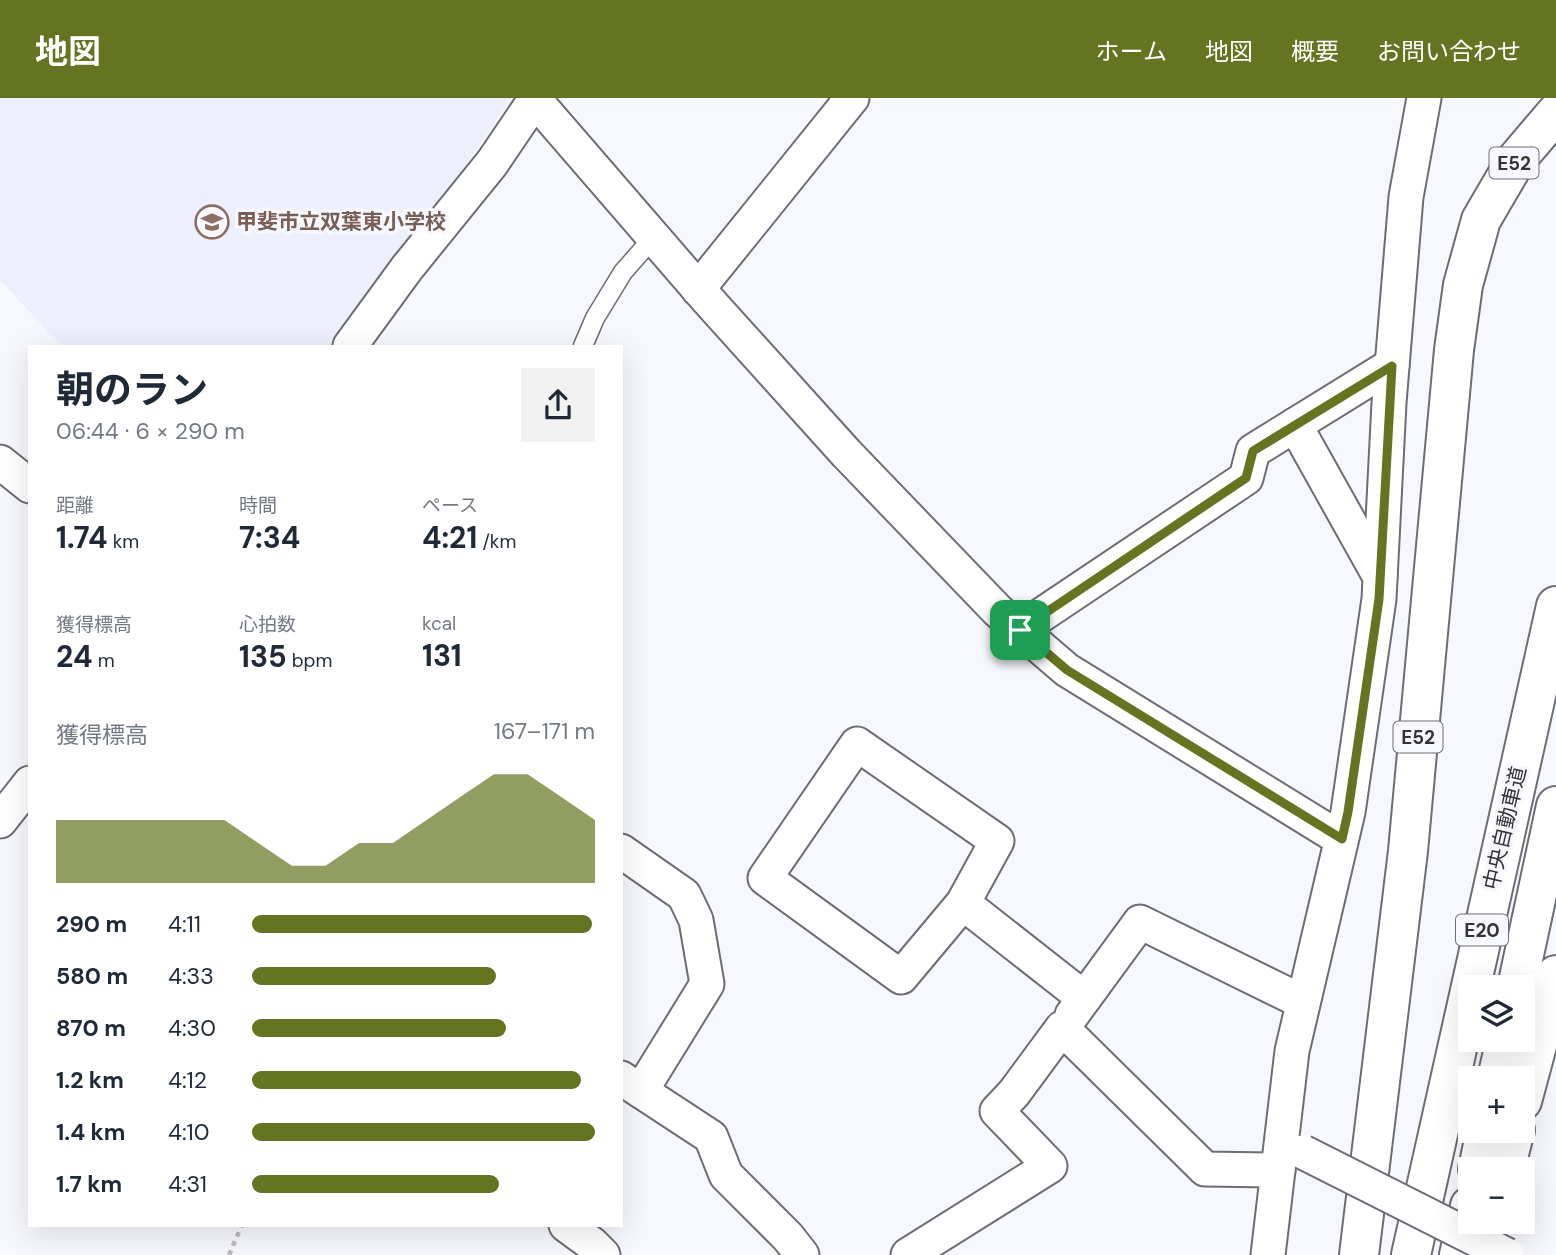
<!DOCTYPE html>
<html lang="ja">
<head>
<meta charset="utf-8">
<style>
  body { margin:0; font-family:"DM Sans","Noto Sans JP",sans-serif; background:#f2f2f3; color:#1f2937; height:100vh; display:flex; flex-direction:column; font-size:26px; white-space:nowrap }
  * { box-sizing:border-box; margin:0 }
  p { font-size:23px; color:#747a83 }
  .icon { flex:none; width:38px; height:38px; fill:none; stroke:currentColor; stroke-width:2; stroke-linecap:round; stroke-linejoin:round }
  .map { position:relative; flex:1; overflow:hidden }
  .sheet { position:absolute; left:28px; top:247px; width:595px; height:882px; display:flex; flex-direction:column; background:#fff; border-radius:0px; box-shadow:0 7px 28px #0002 }
  .sheet>* { flex:none }
  .fabs { position:absolute; left:1458px; top:877px; display:grid; gap:14px }
  .fabs a { display:grid; place-items:center; width:77px; height:77px; border-radius:0px; background:#fff; box-shadow:0 7px 28px #0002; font-size:35px }
  .pin { position:absolute; display:grid; place-items:center; width:60px; height:60px; color:#fff; margin:-30px; border-radius:14px; box-shadow:0 4px 10px #0006 }
  .round { display:grid; place-items:center; flex:none; width:74px; height:74px; border-radius:0px; background:#f2f2f3 }
  .head { display:flex; align-items:center; justify-content:space-between; height:119px; padding:0 28px }
  h1 { font-size:38px; font-weight:700; line-height:52px }
  .figures { display:grid; grid-template-columns:repeat(3,1fr); gap:10px; height:119px; padding:7px 28px }
  .figures div { display:grid; align-content:center }
  .figures b { font-size:30px; font-weight:700 }
  .figures small { font-size:19px; font-weight:400 }
  .figures p { font-size:19px }
  .chart { height:196px; padding:14px 28px }
  .chart p { display:flex; justify-content:space-between }
  .chart svg { width:100%; height:126px; margin-top:7px; fill:#647421; opacity:.7 }
  ul { padding:0 28px; list-style:none; font-size:23px }
  li { display:grid; grid-template-columns:112px 84px 1fr; align-items:center; height:52px }
  li i { height:18px; border-radius:9px; background:#647421 }
  header { display:flex; align-items:center; gap:42px; box-sizing:border-box; height:98px; padding:0 35px; background:#647421; color:#fff }
  header strong { font-size:33px }
  nav { display:flex; gap:38px; margin-inline-start:auto; font-size:24px }
  .map>svg:first-child { display:block }
  .built { fill:#eeeffc }
  .lines { fill:none; stroke-linecap:round; stroke-linejoin:round }
  .lane-casing { stroke:#6c6d75; stroke-width:21 }
  .street-casing { stroke:#6c6d75; stroke-width:37 }
  .highway-casing { stroke:#6c6d75; stroke-width:42 }
  .path { stroke:#b9b9be; stroke-width:4.5; stroke-dasharray:5 5; stroke-linecap:butt }
  .lane { stroke:#fff; stroke-width:18 }
  .street { stroke:#fff; stroke-width:33 }
  .highway { stroke:#fff; stroke-width:38 }
  .street-bridge-casing { stroke:#6c6d75; stroke-width:37; stroke-linecap:butt }
  .street-bridge { stroke:#fff; stroke-width:33 }
  .route-casing { stroke:#fff; stroke-width:14 }
  .route { stroke:#647421; stroke-width:9 }
  .labels { text-anchor:middle; stroke-width:7; stroke-linejoin:round; paint-order:stroke }
  .shield { fill:#f7f8fd; stroke:#6e6f73; stroke-width:2 }
  .shield-label { font-size:19px; font-weight:bold; fill:#343438 }
  .education-label { font-size:21px; font-weight:bold; fill:#785e54; stroke:#f7f8fd; text-anchor:start }
  .street-label { font-size:21px; fill:#343438; stroke:#f7f8fd }
</style>
</head>
<body>
<header>
<strong>地図</strong>
<nav><a>ホーム</a><a>地図</a><a>概要</a><a>お問い合わせ</a></nav>
</header>
<div class="map">
<svg width="1556" height="1157" viewBox="0 0 1556 1157">
  <rect width="100%" height="100%" fill="#f7f8fd"/>
  <path class="built" d="M 0,0 L 511,0 L 467,66 L 333,248 L 65,248 L 50,236 L 0,182 Z"/>
  <g class="lines">
    <defs>
      <path id="lane" d="M 583,248 L 595,220 L 623,174 L 653,140"/>
      <g id="street">
        <path d="M 535,2 L 708,202 L 846,355 L 998,513 L 1067,572 L 1341,741"/>
        <path d="M 698,191 L 852,0"/>
        <path d="M 350,248 L 407,170 L 492,65 L 536,0"/>
        <path d="M 1295,327 L 1380,479"/>
        <path d="M 0,364 L 30,388"/>
        <path d="M 1019,532 L 1246,380 L 1253,353 L 1392,267"/>
        <path d="M 0,723 L 30,685"/>
        <path d="M 621,753 L 684,797 L 696,822 L 707,886 L 641,993"/>
        <path d="M 963,805 L 997,743 L 857,646 L 765,780 L 901,879 L 963,805 L 1084,900"/>
        <path d="M 1072,917 L 1140,824 L 1303,904"/>
        <path d="M 621,980 L 711,1039 L 726,1077 L 788,1139 L 802,1157"/>
        <path d="M 566,1127 L 592,1146 L 603,1157"/>
        <path d="M 908,1157 L 1050,1068 L 997,1013 L 1014,995 L 1062,930 L 1205,1071 L 1278,1072"/>
        <path d="M 1268,1157 L 1292,953 L 1348,714 L 1379,501 L 1389,305 L 1406,99 L 1424,0"/>
      </g>
      <g id="highway">
        <path d="M 1517,889 L 1556,708"/>
        <path d="M 1497,980 L 1506,942"/>
        <path d="M 1522,1003 L 1556,877"/>
        <path d="M 1478,1071 L 1486,1032"/>
        <path d="M 1505,1071 L 1515,1032"/>
        <path d="M 1359,1157 L 1408,753 L 1454,252 L 1463,187 L 1481,122 L 1516,62 L 1556,15"/>
        <path d="M 1411,1157 L 1556,508"/>
        <path d="M 1459,1157 L 1470,1108"/>
      </g>
    </defs>
    <use href="#lane" class="lane-casing"/>
    <use href="#street" class="street-casing"/>
    <use href="#highway" class="highway-casing"/>
    <path class="path" d="M 229,1157 L 242,1127"/>
    <use href="#lane" class="lane"/>
    <use href="#street" class="street"/>
    <use href="#highway" class="highway"/>
    <defs>
      <path id="street-bridge" d="M 1303,1054 L 1507,1157"/>
    </defs>
    <use href="#street-bridge" class="street-bridge-casing"/>
    <use href="#street-bridge" class="street-bridge"/>
  </g>
  <g class="lines">
    <defs>
      <path id="route" d="M 1392,268 L 1379,501 L 1348,714 L 1342,741 L 1067,572 L 1020,532 L 1246,380 L 1253,353 Z"/>
    </defs>
    <use href="#route" class="route-casing"/>
    <use href="#route" class="route"/>
  </g>
  <defs>
    <symbol id="school-ring" viewBox="-11 -11 22 22"><circle r="9.5" fill="#f7f8fd" stroke="#8d6e63" stroke-width="1.5"/><path d="M0-5L7-2L0 1L-7-2ZM-4 1L0 2.5L4 1V4Q0 6-4 4Z" fill="#8d6e63"/></symbol>
  </defs>
  <g fill-rule="evenodd">
    <use href="#school-ring" x="193" y="105" width="38" height="38"/>
  </g>
  <g class="labels">
    <g class="shield">
      <rect x="1489.5" y="49.5" width="49" height="31" rx="5"/>
      <rect x="1393.5" y="623.5" width="49" height="31" rx="5"/>
      <rect x="1456" y="816.5" width="52" height="31" rx="5"/>
    </g>
    <g class="shield-label">
      <text x="1514" y="72">E52</text>
      <text x="1418" y="646">E52</text>
      <text x="1482" y="839">E20</text>
    </g>
    <g class="education-label">
      <text x="236" y="131">甲斐市立双葉東小学校</text>
    </g>
    <g class="street-label">
      <text transform="translate(1505 730) rotate(-77)" y="7">中央自動車道</text>
    </g>
  </g>
</svg>
<div class="fabs">
<a><svg class="icon" aria-label="layers" viewBox="0 0 24 24"><path d="M12 4l9 5-9 5-9-5zM3 14l9 5 9-5"/></svg></a>
<a>+</a>
<a>−</a>
</div>
<div class="pin" style="left:1020px;top:532px;background:#1e9e55"><svg class="icon" aria-label="arrive" viewBox="0 0 24 24"><path d="M6 21V4h12l-3 4 3 4H6"/></svg></div>
<section class="sheet">
<div class="head"><div><h1>朝のラン</h1><p>06:44 · 6 × 290 m</p></div><a class="round"><svg class="icon" aria-label="share" viewBox="0 0 24 24"><path d="M12 15V3M7 8l5-5 5 5M5 13v7h14v-7"/></svg></a></div>
<div class="figures">
<div><p>距離</p><b>1.74<small> km</small></b></div>
<div><p>時間</p><b>7:34</b></div>
<div><p>ペース</p><b>4:21<small> /km</small></b></div>
</div>
<div class="figures">
<div><p>獲得標高</p><b>24<small> m</small></b></div>
<div><p>心拍数</p><b>135<small> bpm</small></b></div>
<div><p>kcal</p><b>131</b></div>
</div>
<div class="chart"><p><span>獲得標高</span>167–171 m</p>
<svg viewBox="0 0 160 44" preserveAspectRatio="none"><path d="M0 44V22L10 22L20 22L30 22L40 22L50 22L60 30L70 38L80 38L90 30L100 30L110 22L120 14L130 6L140 6L150 14L160 22V44z"/></svg>
</div>
<ul>
<li><b>290 m</b>4:11<i style="width:99%"></i></li>
<li><b>580 m</b>4:33<i style="width:71%"></i></li>
<li><b>870 m</b>4:30<i style="width:74%"></i></li>
<li><b>1.2 km</b>4:12<i style="width:96%"></i></li>
<li><b>1.4 km</b>4:10<i style="width:100%"></i></li>
<li><b>1.7 km</b>4:31<i style="width:72%"></i></li>
</ul>
</section>
</div>
</body>
</html>
